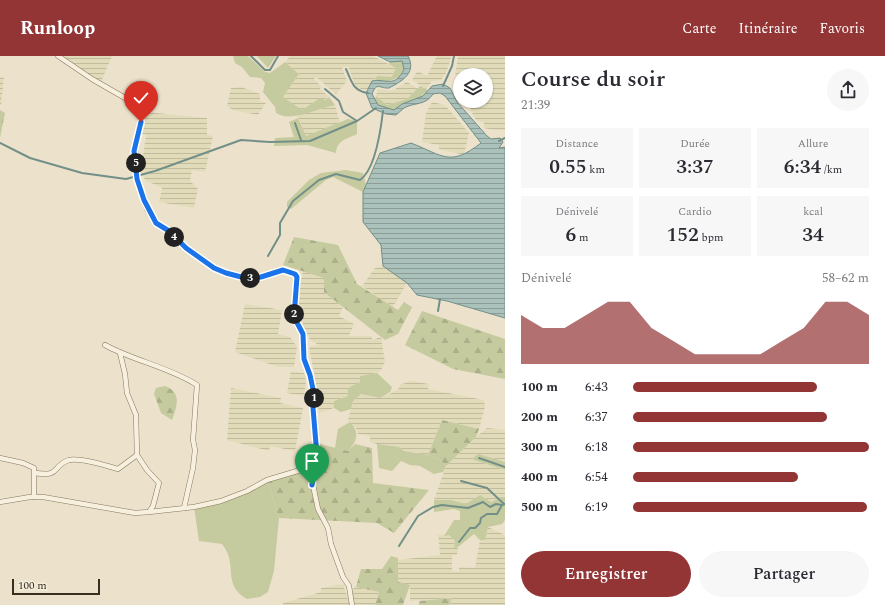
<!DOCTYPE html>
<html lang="fr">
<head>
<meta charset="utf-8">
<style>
  body { margin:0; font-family:Spectral,serif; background:#f7f7f7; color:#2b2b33; height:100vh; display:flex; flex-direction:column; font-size:15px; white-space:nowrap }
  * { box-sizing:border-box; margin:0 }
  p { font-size:13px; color:#7c7c81 }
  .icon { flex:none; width:22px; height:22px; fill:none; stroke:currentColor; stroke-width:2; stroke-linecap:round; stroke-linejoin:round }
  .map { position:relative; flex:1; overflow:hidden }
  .sheet { display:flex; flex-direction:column; background:#fff; width:380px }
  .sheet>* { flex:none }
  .buttons { position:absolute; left:453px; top:12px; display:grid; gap:8px }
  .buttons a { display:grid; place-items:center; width:40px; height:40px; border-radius:50%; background:#fff; box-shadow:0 1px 3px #0004; font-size:20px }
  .scale { position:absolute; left:12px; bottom:10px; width:88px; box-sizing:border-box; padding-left:4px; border:2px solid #3a2e22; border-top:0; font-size:11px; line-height:14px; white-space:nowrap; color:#3a2e22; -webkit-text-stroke:3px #f4edda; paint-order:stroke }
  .pin { position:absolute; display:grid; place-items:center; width:34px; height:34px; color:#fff; margin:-41px -17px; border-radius:50% 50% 50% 0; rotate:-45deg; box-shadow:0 0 4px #0007 }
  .pin .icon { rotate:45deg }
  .km { position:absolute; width:20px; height:20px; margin:-10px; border-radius:50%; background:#222; color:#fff; font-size:11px; line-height:20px; text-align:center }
  .round { display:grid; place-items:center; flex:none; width:42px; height:42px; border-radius:21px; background:#f7f7f7 }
  .overview { display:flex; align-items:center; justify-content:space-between; height:68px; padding:0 16px }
  h1 { font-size:22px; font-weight:600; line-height:30px }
  .stats { display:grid; grid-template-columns:repeat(3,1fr); gap:6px; height:68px; padding:4px 16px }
  .stats div { display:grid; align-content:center; border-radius:0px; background:#f7f7f7; text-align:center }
  .stats b { font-size:20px; font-weight:600 }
  .stats small { font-size:11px; font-weight:400 }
  .stats p { font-size:11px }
  .chart { height:112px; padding:8px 16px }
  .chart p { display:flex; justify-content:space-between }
  .chart svg { width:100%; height:72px; margin-top:4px; fill:#933435; opacity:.7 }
  .action { display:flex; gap:8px; margin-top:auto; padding:8px 16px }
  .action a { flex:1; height:46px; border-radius:24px; background:#933435; color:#fff; font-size:16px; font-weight:600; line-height:46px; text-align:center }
  .action a+a { background:#f7f7f7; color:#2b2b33 }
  ul { padding:0 16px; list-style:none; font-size:13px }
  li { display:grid; grid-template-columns:64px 48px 1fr; align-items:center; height:30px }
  li i { height:10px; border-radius:5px; background:#933435 }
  header { display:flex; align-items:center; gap:24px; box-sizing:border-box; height:56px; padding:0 20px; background:#933435; color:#fff }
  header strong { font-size:19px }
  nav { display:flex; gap:22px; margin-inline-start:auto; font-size:14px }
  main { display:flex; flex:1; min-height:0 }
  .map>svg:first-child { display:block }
  .farmland { fill:url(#farmland-rules) }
  .green { fill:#c5ca9f }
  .forest { fill:url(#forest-firs) }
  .water { fill:url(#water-rules); stroke:#728f88 }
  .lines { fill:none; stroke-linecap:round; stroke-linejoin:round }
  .stream { stroke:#728f88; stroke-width:2 }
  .minor-casing { stroke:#887660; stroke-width:5.5 }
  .minor { stroke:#f7f0de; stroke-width:4.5 }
  .route-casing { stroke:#fff; stroke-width:8 }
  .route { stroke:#1a73e8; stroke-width:5 }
</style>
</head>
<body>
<header>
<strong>Runloop</strong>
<nav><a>Carte</a><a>Itinéraire</a><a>Favoris</a></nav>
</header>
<main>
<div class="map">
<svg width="505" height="549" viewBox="0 0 505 549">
  <defs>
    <pattern id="farmland-rules" width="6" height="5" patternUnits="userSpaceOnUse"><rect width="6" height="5" fill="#e1dbb9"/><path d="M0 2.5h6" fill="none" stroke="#c2bc9f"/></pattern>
    <pattern id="forest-firs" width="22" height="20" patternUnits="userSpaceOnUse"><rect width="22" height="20" fill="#c5ca9f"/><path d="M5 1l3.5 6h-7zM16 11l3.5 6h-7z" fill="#aaae89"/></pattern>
    <pattern id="water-rules" width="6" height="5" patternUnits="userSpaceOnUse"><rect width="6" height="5" fill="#abc1bb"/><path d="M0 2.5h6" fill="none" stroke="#8c9d98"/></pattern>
  </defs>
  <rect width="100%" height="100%" fill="#ece2cb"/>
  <g class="farmland">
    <path d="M 59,0 L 112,0 L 101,26 Z"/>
    <path d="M 290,0 L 373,0 L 396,12 L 392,21 L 377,20 L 367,34 L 361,33 L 355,29 L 348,10 L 342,12 L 347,25 L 336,38 L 316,21 L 314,23 L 321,30 L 320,33 L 329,41 L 302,55 L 283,41 L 299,18 L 285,6 Z"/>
    <path d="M 437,0 L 451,0 L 450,5 L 446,17 L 441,24 L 432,25 L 426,33 L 412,24 L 417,15 L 427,20 Z"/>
    <path d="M 458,0 L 505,0 L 505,74 L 494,74 L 484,72 L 484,67 L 476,64 L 471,55 L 470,48 L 461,45 L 486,45 L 486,19 L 460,19 L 460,44 L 456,37 L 459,22 L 455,21 Z"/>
    <path d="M 0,21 L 4,21 L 1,49 L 0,49 Z"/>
    <path d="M 407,26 L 418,33 L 407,43 L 387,49 L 376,40 L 378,33 L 392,35 Z"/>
    <path d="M 241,31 L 260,38 L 260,45 L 266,47 L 258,59 L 233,54 L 227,50 L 231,32 Z"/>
    <path d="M 432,46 L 445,49 L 469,77 L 464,99 L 439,93 L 439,89 L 422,86 L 426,57 Z"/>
    <path d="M 335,49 L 340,67 L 306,80 L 297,59 Z"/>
    <path d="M 146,56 L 207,62 L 207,79 L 213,80 L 205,116 L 192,114 L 190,125 L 198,133 L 194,152 L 159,146 L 162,132 L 145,124 L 141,114 L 146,79 L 142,78 Z"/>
    <path d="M 383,210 L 407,227 L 393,251 L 362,230 L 375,212 Z"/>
    <path d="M 303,215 L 324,222 L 324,236 L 343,251 L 339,260 L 354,268 L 349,280 L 372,280 L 372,284 L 381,281 L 385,306 L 381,314 L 377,317 L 360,320 L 360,326 L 348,340 L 334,345 L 334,352 L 319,357 L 314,316 L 309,291 L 319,289 L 310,284 L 302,266 L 303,259 L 295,252 Z"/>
    <path d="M 245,248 L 282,254 L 278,278 L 290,281 L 297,291 L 294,311 L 278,311 L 235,296 Z"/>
    <path d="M 291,315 L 304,317 L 306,325 L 304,340 L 287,337 Z"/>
    <path d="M 410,325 L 429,328 L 428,333 L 484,344 L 485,351 L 479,373 L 442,364 L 428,399 L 404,395 L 399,391 L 377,388 L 370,386 L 370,380 L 358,378 L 356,372 L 348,365 L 353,345 L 361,338 L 380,342 L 398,334 L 400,329 Z"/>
    <path d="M 231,332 L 281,342 L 280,347 L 303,352 L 295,395 L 270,390 L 269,395 L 227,384 Z"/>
    <path d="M 487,372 L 505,374 L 505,406 L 479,398 L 474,404 L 505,414 L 505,441 L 501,441 L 491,446 L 480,439 L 466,448 L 451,444 L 434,444 L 446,410 L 476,381 Z"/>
    <path d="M 488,471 L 505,479 L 505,549 L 449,549 L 452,542 L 410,545 L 410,530 L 398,526 L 398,504 L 440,499 L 438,479 L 449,479 L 455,485 L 454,492 L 458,491 L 457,499 L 452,499 L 452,515 L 459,516 L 459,511 L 475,512 L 480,484 L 485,484 Z"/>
    <path d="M 343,528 L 350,549 L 283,549 L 283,547 L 321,536 L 321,532 Z"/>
    <path d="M 356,531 L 379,536 L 375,549 L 355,549 L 351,534 Z"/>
  </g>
  <g class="green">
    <path d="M 233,0 L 248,0 L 265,16 L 270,17 L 285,6 L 299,18 L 283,41 L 302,54 L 320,42 L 325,44 L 329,41 L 335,49 C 319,52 290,67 276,57 L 275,51 L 263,36 L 265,27 L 261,22 L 250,21 L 242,11 L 235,7 Z"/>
    <path d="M 257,0 L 276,0 L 268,12 Z"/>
    <path d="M 399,5 L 402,5 L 405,10 L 399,21 L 387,26 L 375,24 L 377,20 L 392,21 L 396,12 L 389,8 L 390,6 Z"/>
    <path d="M 420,30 L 428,34 C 419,45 405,45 394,54 L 383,52 L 374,45 L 376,40 L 387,49 L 407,43 Z"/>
    <path d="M 298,62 L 306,80 L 348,63 L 357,65 L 357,78 C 347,83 337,84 336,97 L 307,89 L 274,90 L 275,82 L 294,81 L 289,66 Z"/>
    <path d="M 346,114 L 363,117 L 366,129 L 363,136 L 333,121 L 326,124 L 291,153 L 287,151 L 287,146 L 309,124 L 321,117 Z"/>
    <path d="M 377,317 L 392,331 L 390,336 L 380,342 L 361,338 L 353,345 L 351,353 L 341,356 L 334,352 L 334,345 L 348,340 L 348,332 L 360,326 L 360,320 Z"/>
    <path d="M 350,366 C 360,377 357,385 348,395 L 335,392 L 338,373 Z"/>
    <path d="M 377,388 L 399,391 L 404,395 L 428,399 L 440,404 L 446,410 L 443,416 L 434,418 L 420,410 L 410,409 L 401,405 L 392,415 L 379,412 Z"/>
    <path d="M 479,398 L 505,406 L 505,414 L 474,404 L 475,400 Z"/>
    <path d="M 267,424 L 279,462 L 274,515 L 268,536 L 260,541 L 247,543 C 221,528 239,509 222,488 L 199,485 L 194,451 L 221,445 Z"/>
    <path d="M 480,439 L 491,446 L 501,441 L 505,441 L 505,464 L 502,468 L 488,471 L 485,484 L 480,484 L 474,478 L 458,491 L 454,492 L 455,485 L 449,479 L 444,480 L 454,464 L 460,464 L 460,455 L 454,453 L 434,456 L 434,444 L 451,444 L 466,448 Z"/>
  </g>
  <g class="forest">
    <path d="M 0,54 L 5,57 L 0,82 Z"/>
    <path d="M 294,181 L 338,189 L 357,228 L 398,254 L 404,246 L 412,251 L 398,278 L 385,284 L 324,236 L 324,222 L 283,209 Z"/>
    <path d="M 422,255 L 505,283 L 505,323 L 453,313 L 405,289 Z"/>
    <path d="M 165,330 C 182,336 177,351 172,364 L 161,357 L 154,338 L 156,332 Z"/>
    <path d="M 442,364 L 479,373 L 476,381 L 446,410 L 440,404 L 428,399 Z"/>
    <path d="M 316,387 L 348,395 L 355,388 L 372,392 L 373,427 L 429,434 L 394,477 L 377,467 L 279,462 L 267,424 L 304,413 Z"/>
    <path d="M 391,500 L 398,502 L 398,526 L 410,529 L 403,549 L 375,549 L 379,536 L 356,531 L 361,513 L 382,513 Z"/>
    <path d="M 452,542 L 449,549 L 419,549 L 419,545 Z"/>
  </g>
  <path class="water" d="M 378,0 L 408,0 C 417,17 402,25 389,32 C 380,33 377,25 372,38 L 378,49 L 394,54 L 402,48 L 423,40 L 432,30 L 443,28 L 450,32 L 457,46 L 487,80 L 491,83 L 500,82 L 503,86 L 499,92 L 505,91 L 505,262 L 447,245 L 417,239 L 407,227 L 383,210 L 381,189 L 363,166 L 363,136 L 380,97 L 411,87 C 444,100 450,111 481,87 L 445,40 L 440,37 L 433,38 C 425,50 415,46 404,52 C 401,54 399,57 396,59 L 386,58 L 372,52 L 366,37 L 372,25 C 385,22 395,33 404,13 L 402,5 L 390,6 Z"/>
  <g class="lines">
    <g class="stream">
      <path d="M 251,0 L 265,14 L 270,14 L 278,0"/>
      <path d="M 346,13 C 352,26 353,35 368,37"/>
      <path d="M 443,30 L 452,10 L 454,0"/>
      <path d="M 325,33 L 339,45 L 343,56 L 357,65"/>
      <path d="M 295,67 L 301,84"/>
      <path d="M 499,85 L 505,82"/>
      <path d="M 0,87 L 30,102 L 82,117 L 126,123 L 155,115 L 241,84 L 270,86 L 310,85 L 357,65 L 376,52"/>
      <path d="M 268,200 L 280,179 L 280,167 L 293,145 L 319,124 L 336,118 L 360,124 C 375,114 381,72 383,55"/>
      <path d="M 438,255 L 440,243"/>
      <path d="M 479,402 L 505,411"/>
      <path d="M 461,425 L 487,432 L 504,448"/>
      <path d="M 459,486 L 470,472 L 475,472 L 480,467 L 481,462 L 487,458 L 497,458 L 502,449"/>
      <path d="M 399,490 L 418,460 L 433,451 L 442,449 L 468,452 L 483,446 L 490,451 L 496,448 L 502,449 L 505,448"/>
    </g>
    <defs>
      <g id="minor">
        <path d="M 58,0 L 92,23 L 139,50 L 141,66 L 134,95 L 137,123 L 147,153 L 156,167 L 169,175 L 186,192 L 214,212 L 227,217 L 245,222 L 261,221 L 283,214 L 295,218 L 297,221 L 294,261 L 303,278 L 304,303 L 310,319 L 314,338 L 313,352 L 317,401 L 313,429 L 318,453 L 328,472 L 331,488 L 343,521 L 349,530 L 352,549"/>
        <path d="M 105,289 C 134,305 169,311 197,329 L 193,384 L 195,394 L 193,412 L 184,452"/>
        <path d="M 120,297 L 125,318 L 127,337 L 136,359 L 137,399 L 147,414 L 159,427 L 153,450 L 149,456"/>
        <path d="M 0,402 L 23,407 L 34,412 L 34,441"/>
        <path d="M 35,417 C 62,421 51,410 69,404 C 79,401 108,410 118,413 L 137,399"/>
        <path d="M 0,446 L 30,441 L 43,441 L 135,457 L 149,456 L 194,451 L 221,445 L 247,435 L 267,424 L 304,413 L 316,387"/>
      </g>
    </defs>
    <use href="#minor" class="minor-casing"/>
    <use href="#minor" class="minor"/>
  </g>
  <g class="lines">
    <defs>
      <path id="route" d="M 141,66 L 134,95 L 137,123 L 144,144 L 156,167 L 169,175 L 186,192 L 214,212 L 226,217 L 245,222 L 261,221 L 283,214 L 295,218 L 297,221 L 294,261 L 303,278 L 304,303 L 310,319 L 314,338 L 313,352 L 317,400 L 312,429"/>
    </defs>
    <use href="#route" class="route-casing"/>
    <use href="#route" class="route"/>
  </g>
</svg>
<div class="buttons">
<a><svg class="icon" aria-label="layers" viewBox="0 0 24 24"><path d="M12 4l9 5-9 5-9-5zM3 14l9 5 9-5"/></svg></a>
</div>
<div class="scale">100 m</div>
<div class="pin" style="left:312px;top:429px;background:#1e9e55"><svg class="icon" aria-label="arrive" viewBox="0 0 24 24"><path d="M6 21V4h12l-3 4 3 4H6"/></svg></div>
<div class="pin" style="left:141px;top:66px;background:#d93025"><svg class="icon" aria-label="check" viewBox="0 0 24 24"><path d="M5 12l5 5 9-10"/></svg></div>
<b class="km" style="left:314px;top:342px">1</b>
<b class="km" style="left:294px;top:258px">2</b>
<b class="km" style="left:250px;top:222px">3</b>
<b class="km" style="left:174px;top:181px">4</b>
<b class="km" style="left:136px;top:107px">5</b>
</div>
<section class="sheet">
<div class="overview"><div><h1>Course du soir</h1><p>21:39</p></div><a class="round"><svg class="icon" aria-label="share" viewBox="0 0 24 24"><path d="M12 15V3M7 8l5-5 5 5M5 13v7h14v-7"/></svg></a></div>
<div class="stats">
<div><p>Distance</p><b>0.55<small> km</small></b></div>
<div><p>Durée</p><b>3:37</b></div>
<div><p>Allure</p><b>6:34<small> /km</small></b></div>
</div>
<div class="stats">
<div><p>Dénivelé</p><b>6<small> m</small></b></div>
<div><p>Cardio</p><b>152<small> bpm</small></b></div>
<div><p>kcal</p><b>34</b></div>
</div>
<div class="chart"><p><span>Dénivelé</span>58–62 m</p>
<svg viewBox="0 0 160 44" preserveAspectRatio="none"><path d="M0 44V14L10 22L20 22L30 14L40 6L50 6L60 22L70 30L80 38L90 38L100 38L110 38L120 30L130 22L140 6L150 6L160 14V44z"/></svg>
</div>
<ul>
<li><b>100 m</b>6:43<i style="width:78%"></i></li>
<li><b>200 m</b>6:37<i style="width:82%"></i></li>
<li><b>300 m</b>6:18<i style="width:100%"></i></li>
<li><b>400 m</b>6:54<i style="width:70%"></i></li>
<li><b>500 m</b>6:19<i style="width:99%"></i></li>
</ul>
<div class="action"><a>Enregistrer</a><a>Partager</a></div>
</section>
</main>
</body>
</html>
